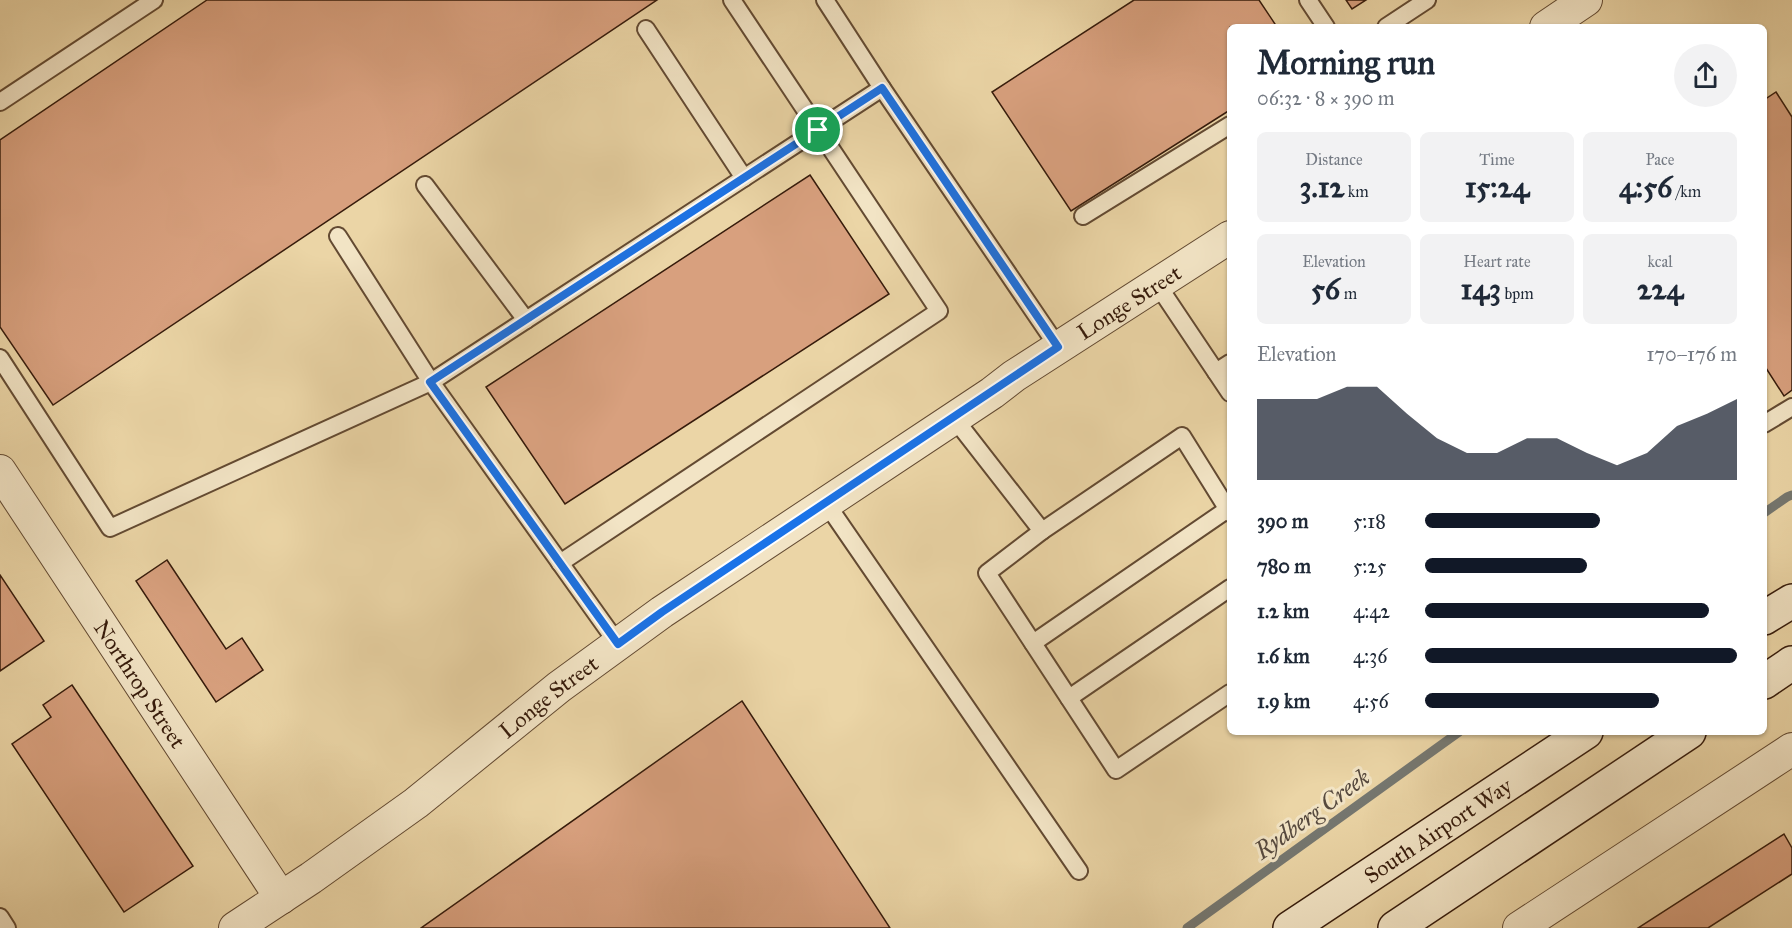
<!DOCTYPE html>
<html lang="en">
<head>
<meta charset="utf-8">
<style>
  body { margin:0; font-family:"IM FELL Great Primer",serif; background:#f2f2f3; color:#1f2937; height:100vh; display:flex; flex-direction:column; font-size:22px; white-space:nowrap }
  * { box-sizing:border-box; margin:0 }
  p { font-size:20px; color:#747a83 }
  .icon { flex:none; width:33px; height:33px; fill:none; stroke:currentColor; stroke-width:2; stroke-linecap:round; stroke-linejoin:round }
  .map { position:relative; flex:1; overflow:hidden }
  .side { position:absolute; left:1227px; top:24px; width:540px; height:711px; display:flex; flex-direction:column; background:#fff; border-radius:9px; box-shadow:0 2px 4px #0004 }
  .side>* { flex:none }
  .pin { position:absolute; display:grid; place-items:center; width:51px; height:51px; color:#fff; margin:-26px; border:3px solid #fff; border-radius:50%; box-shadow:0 2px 6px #0007 }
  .round { display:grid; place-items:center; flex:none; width:63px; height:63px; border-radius:32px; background:#f2f2f3 }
  .head { display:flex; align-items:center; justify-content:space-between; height:102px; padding:0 30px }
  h1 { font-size:33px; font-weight:700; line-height:45px }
  .stats { display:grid; grid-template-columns:repeat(3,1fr); gap:9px; height:102px; padding:6px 30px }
  .stats div { display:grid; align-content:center; border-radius:9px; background:#f2f2f3; text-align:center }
  .stats b { font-size:30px; font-weight:700 }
  .stats small { font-size:16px; font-weight:400 }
  .stats p { font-size:16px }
  .chart { height:168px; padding:12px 30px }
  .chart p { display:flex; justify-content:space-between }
  .chart svg { width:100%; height:108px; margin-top:6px; fill:#111827; opacity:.7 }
  ul { padding:0 30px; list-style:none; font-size:20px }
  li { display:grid; grid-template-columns:96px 72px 1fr; align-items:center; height:45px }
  li i { height:15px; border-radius:8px; background:#111827 }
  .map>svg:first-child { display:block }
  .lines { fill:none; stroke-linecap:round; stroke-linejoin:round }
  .stream { stroke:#757770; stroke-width:9 }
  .building { fill:#d8a07e; stroke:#361b0b; stroke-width:1.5 }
  .lane-casing { stroke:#634a32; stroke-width:20 }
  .street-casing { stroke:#634a32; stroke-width:34 }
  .secondary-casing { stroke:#361b0b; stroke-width:36 }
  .lane { stroke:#f2e4c5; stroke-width:16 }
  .street { stroke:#f2e4c5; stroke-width:32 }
  .secondary { stroke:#f2e4c5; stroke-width:33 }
  .route-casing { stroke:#fff; stroke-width:12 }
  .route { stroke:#1a73e8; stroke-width:8 }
  .labels { text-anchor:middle; stroke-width:6; stroke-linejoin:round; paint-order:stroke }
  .street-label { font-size:22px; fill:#361b0b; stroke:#f2e4c5 }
  .water-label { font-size:24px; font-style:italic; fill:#56493e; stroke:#f2e4c5 }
</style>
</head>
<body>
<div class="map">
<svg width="1792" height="928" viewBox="0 0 1792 928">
  <rect width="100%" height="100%" fill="#ebd5a6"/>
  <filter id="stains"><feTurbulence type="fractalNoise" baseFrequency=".00333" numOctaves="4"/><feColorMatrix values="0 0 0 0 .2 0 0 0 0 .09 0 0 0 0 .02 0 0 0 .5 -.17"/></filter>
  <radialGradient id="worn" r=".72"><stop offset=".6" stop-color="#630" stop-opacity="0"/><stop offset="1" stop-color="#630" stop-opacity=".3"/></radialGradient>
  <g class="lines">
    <g class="stream">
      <path d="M 1764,513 L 1787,497 L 1792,495"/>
      <path d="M 1187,928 L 1459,732"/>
    </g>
  </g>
  <g class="building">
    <path d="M 207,0 L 657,0 L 53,405 L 0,327 L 0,140 Z"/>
    <path d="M 1134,0 L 1259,0 L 1277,27 L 1230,27 L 1230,110 L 1071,211 L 992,92 Z"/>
    <path d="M 1346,0 L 1366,0 L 1352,9 Z"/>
    <path d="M 1776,92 L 1792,117 L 1792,390 L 1784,396 L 1764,365 L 1764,100 Z"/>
    <path d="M 810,175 L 889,294 L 565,504 L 486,387 Z"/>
    <path d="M 167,560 L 226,649 L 242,638 L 263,670 L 216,702 L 136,581 Z"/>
    <path d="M 0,575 L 44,641 L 0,671 Z"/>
    <path d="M 72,685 L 193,866 L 124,912 L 12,744 L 51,717 L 43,705 Z"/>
    <path d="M 742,701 L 890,928 L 421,928 Z"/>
    <path d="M 1784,834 L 1792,848 L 1792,874 L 1708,928 L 1638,928 Z"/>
  </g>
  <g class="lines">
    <defs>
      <g id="lane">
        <path d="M 825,0 L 882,88 L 1058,347"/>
        <path d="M 1308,0 L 1326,27"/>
        <path d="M 1386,27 L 1427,0"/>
        <path d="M 646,29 L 744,178"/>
        <path d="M 0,102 L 154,0"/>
        <path d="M 425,185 L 526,320"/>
        <path d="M 1083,216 L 1230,125"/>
        <path d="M 1157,284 L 1230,393"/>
        <path d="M 0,358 L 110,528 L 431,382 L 338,236"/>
        <path d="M 1216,372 L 1230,363"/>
        <path d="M 954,418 L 1042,531"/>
        <path d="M 1764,424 L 1792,407"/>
        <path d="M 826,503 L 1079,871"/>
        <path d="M 1230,513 L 1182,436 L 1042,531 L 987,573 L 1116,770 L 1230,693"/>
        <path d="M 560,563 L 939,311 L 732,0"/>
        <path d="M 1033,643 L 1228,509"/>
        <path d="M 618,644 L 431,382 L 882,88"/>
        <path d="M 1069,698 L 1230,588"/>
        <path d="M 0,917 L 7,928"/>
      </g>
      <g id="street">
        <path d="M 1546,27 L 1586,0"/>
        <path id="s1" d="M 0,471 L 281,898"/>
        <path id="s2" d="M 235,928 L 311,878 L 416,803 L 559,687 L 662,612 L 992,393 L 1014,376 L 1230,237"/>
        <path d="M 1519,928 L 1792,749"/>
      </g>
      <g id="secondary">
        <path d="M 1764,618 L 1792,601"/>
        <path d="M 1764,682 L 1792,663"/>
        <path id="s3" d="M 1290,928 L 1586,732"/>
        <path d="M 1395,928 L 1689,732"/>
      </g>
    </defs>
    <use href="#lane" class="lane-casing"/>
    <use href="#street" class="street-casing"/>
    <use href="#secondary" class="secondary-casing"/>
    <use href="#lane" class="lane"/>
    <use href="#street" class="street"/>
    <use href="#secondary" class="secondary"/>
  </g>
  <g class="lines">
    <defs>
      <path id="route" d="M 882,88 L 1058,347 L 662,612 L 618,644 L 430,382 Z"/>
    </defs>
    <use href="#route" class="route-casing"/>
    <use href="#route" class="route"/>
  </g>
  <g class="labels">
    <g class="street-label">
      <text dy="8" stroke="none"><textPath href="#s2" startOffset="1092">Longe Street</textPath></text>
      <text dy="8" stroke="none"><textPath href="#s1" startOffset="255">Northrop Street</textPath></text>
      <text dy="8" stroke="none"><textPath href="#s2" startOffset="390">Longe Street</textPath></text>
      <text dy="8" stroke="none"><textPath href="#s3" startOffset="177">South Airport Way</textPath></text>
    </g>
    <g class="water-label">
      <text transform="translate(1312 814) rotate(-36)" y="8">Rydberg Creek</text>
    </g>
  </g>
  <rect width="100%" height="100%" filter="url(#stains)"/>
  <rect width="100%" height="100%" fill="url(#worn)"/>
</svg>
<div class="pin" style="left:818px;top:130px;background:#1e9e55"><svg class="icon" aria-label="arrive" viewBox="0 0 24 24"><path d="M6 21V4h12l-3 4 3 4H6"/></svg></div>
<section class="side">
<div class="head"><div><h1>Morning run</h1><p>06:32 · 8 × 390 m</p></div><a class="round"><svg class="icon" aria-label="share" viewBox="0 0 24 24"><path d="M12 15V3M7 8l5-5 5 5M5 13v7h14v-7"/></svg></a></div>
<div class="stats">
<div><p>Distance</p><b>3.12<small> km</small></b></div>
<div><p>Time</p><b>15:24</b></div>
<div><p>Pace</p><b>4:56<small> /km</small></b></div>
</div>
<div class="stats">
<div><p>Elevation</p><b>56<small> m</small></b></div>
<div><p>Heart rate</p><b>143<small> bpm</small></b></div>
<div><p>kcal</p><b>224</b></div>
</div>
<div class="chart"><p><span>Elevation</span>170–176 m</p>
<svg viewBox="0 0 160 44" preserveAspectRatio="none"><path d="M0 44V11L10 11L20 11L30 6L40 6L50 17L60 27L70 33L80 33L90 27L100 27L110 33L120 38L130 33L140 22L150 17L160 11V44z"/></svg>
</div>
<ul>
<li><b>390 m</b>5:18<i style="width:56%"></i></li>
<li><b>780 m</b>5:25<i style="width:52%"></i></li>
<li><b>1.2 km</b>4:42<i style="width:91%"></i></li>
<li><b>1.6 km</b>4:36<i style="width:100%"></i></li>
<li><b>1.9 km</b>4:56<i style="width:75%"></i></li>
</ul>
</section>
</div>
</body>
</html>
